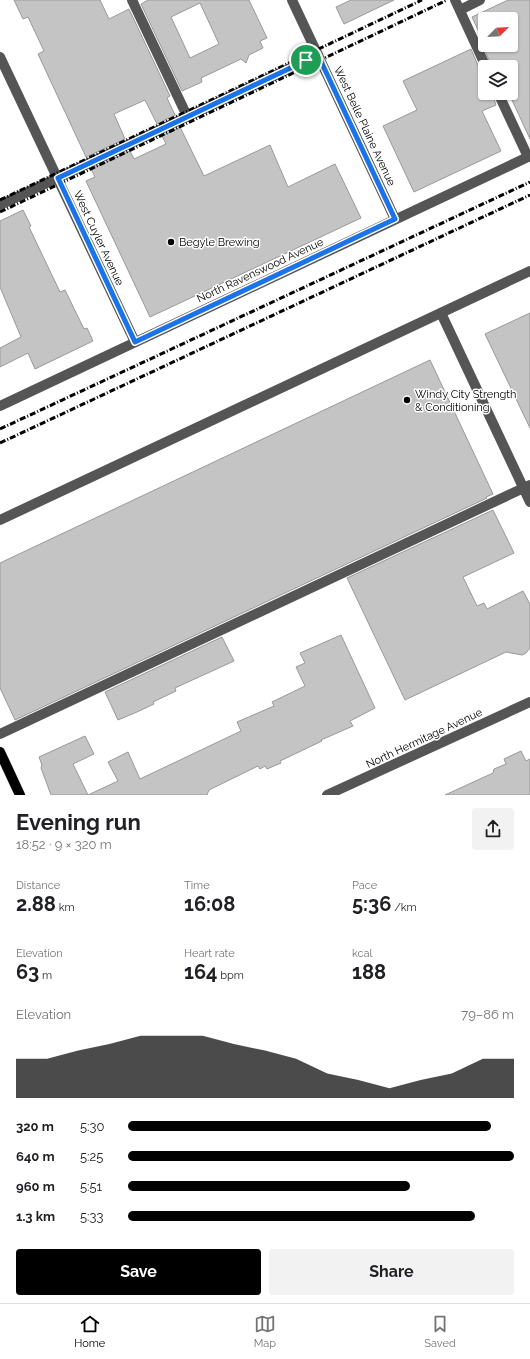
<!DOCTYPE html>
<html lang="en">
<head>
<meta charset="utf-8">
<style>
  body { margin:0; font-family:Raleway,sans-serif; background:#f2f2f2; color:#202124; height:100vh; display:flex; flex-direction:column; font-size:15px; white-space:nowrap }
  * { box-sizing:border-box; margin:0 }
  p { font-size:13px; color:#757577 }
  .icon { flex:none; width:22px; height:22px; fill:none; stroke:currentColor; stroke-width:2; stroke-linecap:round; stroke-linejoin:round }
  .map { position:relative; height:795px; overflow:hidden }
  .panel { display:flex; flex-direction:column; background:#fff; flex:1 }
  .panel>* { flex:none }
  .needle { width:26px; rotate:66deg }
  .buttons { position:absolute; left:478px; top:12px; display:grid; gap:8px }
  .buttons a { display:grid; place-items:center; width:40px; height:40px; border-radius:4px; background:#fff; box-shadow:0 1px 3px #0004; font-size:20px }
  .pin { position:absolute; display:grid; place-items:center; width:34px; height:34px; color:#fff; margin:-17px; border:2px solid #fff; border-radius:50%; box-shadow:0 1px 4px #0007 }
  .round { display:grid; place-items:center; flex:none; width:42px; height:42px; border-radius:4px; background:#f2f2f2 }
  .head { display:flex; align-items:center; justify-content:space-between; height:68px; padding:0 16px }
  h1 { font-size:22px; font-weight:700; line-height:30px }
  .metrics { display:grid; grid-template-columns:repeat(3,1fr); gap:6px; height:68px; padding:4px 16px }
  .metrics div { display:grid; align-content:center }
  .metrics b { font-size:20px; font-weight:700 }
  .metrics small { font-size:11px; font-weight:400 }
  .metrics p { font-size:11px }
  .chart { height:112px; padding:8px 16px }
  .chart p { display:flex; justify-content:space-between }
  .chart svg { width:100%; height:72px; margin-top:4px; fill:#000; opacity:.7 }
  .action { display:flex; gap:8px; margin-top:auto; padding:8px 16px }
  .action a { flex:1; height:46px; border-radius:4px; background:#000; color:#fff; font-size:16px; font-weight:700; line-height:46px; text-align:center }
  .action a+a { background:#f2f2f2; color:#202124 }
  ul { padding:0 16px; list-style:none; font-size:13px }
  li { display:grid; grid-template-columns:64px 48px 1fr; align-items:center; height:30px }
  li i { height:10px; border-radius:5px; background:#000 }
  .tab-bar { display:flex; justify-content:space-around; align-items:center; height:56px; border-top:1px solid #e0e0e0; background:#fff; font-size:11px; color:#757577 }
  .tab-bar a { display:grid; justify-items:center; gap:2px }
  .tab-bar .on { color:#000 }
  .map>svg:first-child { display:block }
  .building { fill:#c4c4c4; stroke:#999; fill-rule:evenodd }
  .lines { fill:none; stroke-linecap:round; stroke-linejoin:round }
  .major-casing { stroke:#dbdbdb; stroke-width:11 }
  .minor { stroke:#555; stroke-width:10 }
  .major { stroke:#000; stroke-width:10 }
  .rail { stroke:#000; stroke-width:3; stroke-dasharray:6 2 1 2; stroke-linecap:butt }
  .route-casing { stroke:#fff; stroke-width:8 }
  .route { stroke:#1a73e8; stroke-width:5 }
  .poi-dot { fill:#000; stroke:#fff; stroke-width:1.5 }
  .labels { text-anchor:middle; stroke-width:3; stroke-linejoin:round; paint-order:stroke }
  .street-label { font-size:11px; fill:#000; stroke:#fff }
  .poi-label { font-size:11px; fill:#000; stroke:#fff; text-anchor:start }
</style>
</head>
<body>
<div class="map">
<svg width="530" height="795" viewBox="0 0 530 795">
  <rect width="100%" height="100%" fill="#fff"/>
  <g class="building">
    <path d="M 14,0 L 100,0 L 109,19 L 129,9 L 170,96 L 167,98 L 175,115 L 157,124 L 145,100 L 114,114 L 125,139 L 86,157 L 38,54 L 44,51 L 28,17 L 23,19 Z"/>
    <path d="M 148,0 L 249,0 L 267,38 L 260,41 L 263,48 L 249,55 L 246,63 L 241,59 L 201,78 L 202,82 L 182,91 L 141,4 ZM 200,3 L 219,44 L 190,58 L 171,17 Z"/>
    <path d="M 351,0 L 394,0 L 344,24 L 336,7 Z"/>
    <path d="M 508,0 L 530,0 L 530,139 L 511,98 L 508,99 L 505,93 L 511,93 L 511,67 L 492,67 L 482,44 L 484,43 L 472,17 ZM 485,19 L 511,19 L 511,45 L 485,45 Z"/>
    <path d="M 471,49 L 480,70 L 485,73 L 485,93 L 492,93 L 496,105 L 482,111 L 501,151 L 414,192 L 383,126 L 417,110 L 403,81 Z"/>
    <path d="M 180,127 L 204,176 L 270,145 L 288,187 L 335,164 L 361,218 L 150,317 L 86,181 L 95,177 L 91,169 L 130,151 L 134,159 L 166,144 L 162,136 Z"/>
    <path d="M 23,210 L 31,226 L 29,227 L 60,292 L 65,290 L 84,329 L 87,328 L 93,341 L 35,369 L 28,353 L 0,367 L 0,348 L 21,337 L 0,287 L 0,221 Z"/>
    <path d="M 530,313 L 530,428 L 485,334 Z"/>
    <path d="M 430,360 L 493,494 L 486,497 L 487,498 L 15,720 L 0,688 L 0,563 Z"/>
    <path d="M 493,510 L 514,553 L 463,577 L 477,606 L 484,603 L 487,609 L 523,591 L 530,604 L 530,648 L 526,653 L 522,655 L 506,652 L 405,700 L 347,578 Z"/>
    <path d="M 341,635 L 375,708 L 350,721 L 353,726 L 321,740 L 322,741 L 280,761 L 281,763 L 267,769 L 265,766 L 260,769 L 258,766 L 209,790 L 207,795 L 51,795 L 41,768 L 42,765 L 39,757 L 85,736 L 94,754 L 73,764 L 88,795 L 118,781 L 108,762 L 128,752 L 140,779 L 241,731 L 237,722 L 274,706 L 272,702 L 305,686 L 296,667 L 305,663 L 300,653 Z"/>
    <path d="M 222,637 L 234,661 L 175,688 L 176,691 L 153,702 L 154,704 L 137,712 L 118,720 L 105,692 Z"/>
    <path d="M 521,751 L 526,761 L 530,759 L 530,795 L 445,795 L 493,773 L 494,769 L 506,764 L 504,759 Z"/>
  </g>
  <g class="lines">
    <defs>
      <path id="major" d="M 0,752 L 20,795"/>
    </defs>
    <use href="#major" class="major-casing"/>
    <g class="minor">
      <path d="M 132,0 L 187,116"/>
      <path d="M 292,0 L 395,219"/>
      <path d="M 455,0 L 486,67"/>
      <path d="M 460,10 L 480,0"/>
      <path d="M 0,57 L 135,342"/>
      <path d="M 498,93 L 528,157"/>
      <path d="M 0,205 L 318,55"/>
      <path d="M 441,313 L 530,502"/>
      <path d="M 0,406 L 530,156"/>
      <path d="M 0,520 L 530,271"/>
      <path d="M 0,734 L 530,485"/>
      <path d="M 327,795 L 530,702"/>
    </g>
    <use href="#major" class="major"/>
    <g class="rail">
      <path d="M 0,200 L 422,0"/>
      <path d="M 0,212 L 447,0"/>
      <path d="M 0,429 L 530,182"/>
      <path d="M 0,443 L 530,195"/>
    </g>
  </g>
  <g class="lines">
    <defs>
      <path id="route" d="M 318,55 L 395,219 L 135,342 L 58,178 Z"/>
    </defs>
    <use href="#route" class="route-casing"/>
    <use href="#route" class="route"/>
  </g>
  <g class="poi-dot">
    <circle cx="171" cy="242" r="4"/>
    <circle cx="407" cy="400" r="4"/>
  </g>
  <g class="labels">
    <g class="street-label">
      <text transform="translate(365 126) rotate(65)" y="4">West Belle Plaine Avenue</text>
      <text transform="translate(99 238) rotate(65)" y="4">West Cuyler Avenue</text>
      <text transform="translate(260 270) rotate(-25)" y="4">North Ravenswood Avenue</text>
      <text transform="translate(424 738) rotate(-25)" y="4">North Hermitage Avenue</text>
    </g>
    <g class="poi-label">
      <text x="179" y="246">Begyle Brewing</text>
      <text x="415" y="398">Windy City Strength<tspan x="415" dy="13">&amp; Conditioning</tspan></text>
    </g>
  </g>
</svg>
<div class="buttons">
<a><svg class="needle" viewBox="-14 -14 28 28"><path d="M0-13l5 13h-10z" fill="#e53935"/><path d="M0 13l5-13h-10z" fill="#757577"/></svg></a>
<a><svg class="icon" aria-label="layers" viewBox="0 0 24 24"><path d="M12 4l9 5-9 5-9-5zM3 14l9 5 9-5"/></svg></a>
</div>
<div class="pin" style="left:306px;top:60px;background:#1e9e55"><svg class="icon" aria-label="arrive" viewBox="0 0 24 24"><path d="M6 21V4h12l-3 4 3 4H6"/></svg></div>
</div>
<section class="panel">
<div class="head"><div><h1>Evening run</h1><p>18:52 · 9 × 320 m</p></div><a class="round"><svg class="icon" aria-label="share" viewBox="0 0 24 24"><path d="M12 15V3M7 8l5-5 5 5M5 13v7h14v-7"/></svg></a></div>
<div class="metrics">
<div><p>Distance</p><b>2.88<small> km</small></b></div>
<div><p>Time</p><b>16:08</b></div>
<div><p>Pace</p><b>5:36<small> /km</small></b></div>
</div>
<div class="metrics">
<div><p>Elevation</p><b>63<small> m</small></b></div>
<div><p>Heart rate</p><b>164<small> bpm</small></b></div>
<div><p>kcal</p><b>188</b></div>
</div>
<div class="chart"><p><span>Elevation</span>79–86 m</p>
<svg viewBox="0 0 160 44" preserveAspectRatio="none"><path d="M0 44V20L10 20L20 15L30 11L40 6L50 6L60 6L70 11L80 15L90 20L100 29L110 33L120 38L130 33L140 29L150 20L160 20V44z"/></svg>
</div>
<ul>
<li><b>320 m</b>5:30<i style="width:94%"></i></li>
<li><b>640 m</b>5:25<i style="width:100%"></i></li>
<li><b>960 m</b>5:51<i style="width:73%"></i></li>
<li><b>1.3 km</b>5:33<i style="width:90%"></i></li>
</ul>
<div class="action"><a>Save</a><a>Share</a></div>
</section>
<nav class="tab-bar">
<a class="on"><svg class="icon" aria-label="home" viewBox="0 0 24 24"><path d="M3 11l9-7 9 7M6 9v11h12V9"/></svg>Home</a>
<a><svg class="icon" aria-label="map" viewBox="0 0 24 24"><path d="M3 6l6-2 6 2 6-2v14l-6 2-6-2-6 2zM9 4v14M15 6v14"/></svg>Map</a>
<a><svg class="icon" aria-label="saved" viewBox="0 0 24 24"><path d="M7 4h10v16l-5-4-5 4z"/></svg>Saved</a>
</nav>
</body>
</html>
